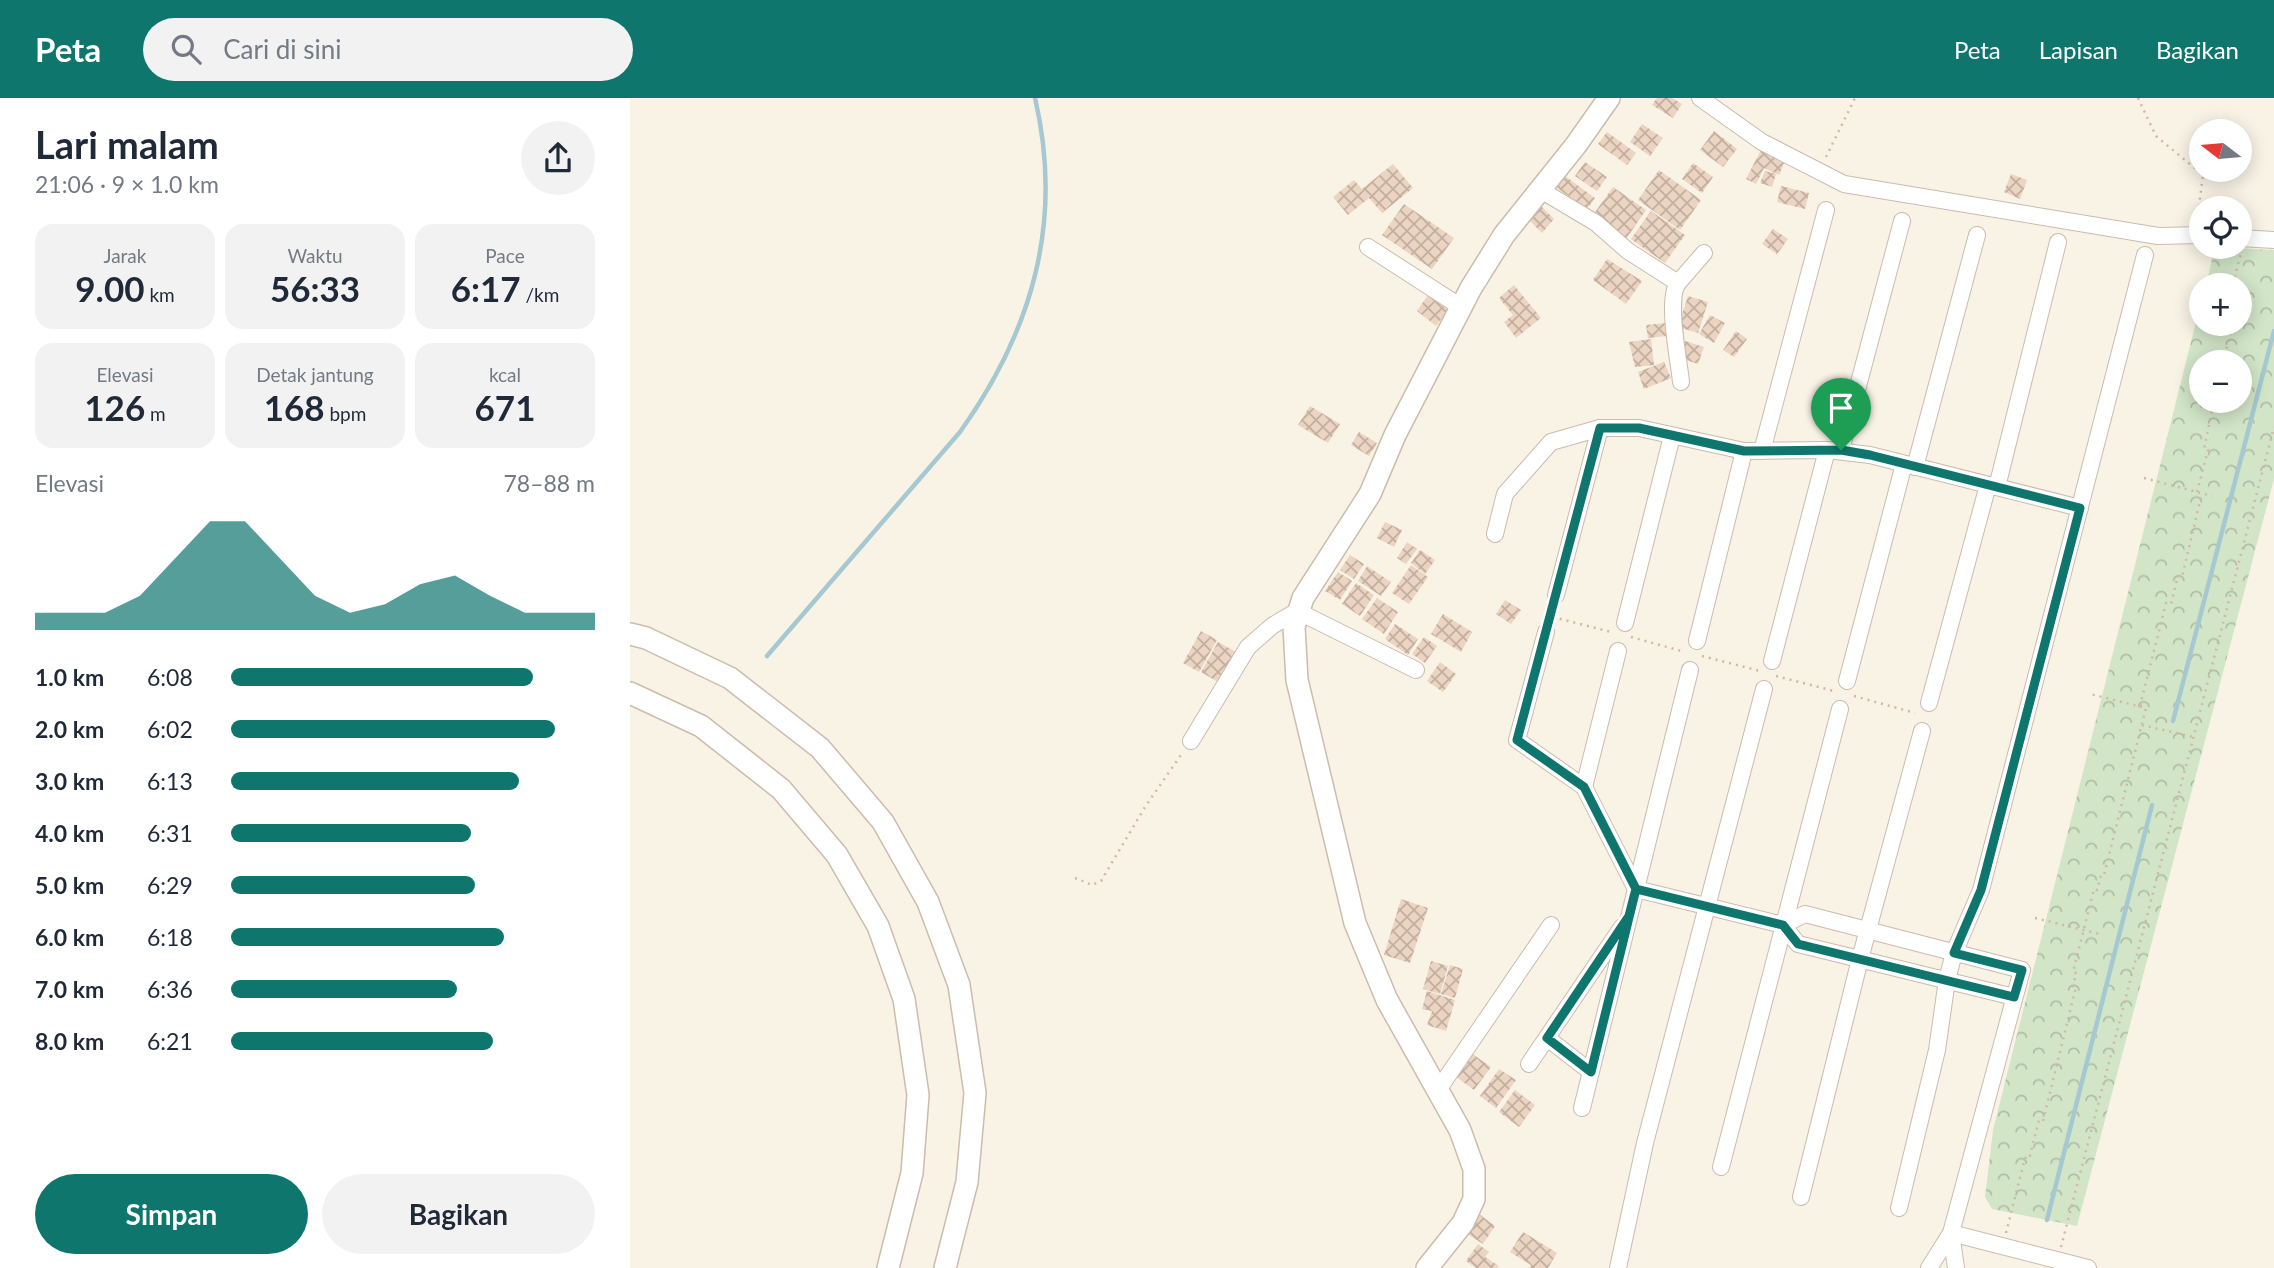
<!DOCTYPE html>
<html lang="id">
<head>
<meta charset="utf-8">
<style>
  body { margin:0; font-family:Lato,sans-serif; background:#f2f2f3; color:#1f2937; height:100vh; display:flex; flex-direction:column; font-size:26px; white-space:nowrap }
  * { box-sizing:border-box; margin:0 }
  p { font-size:23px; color:#747a83 }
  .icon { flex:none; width:38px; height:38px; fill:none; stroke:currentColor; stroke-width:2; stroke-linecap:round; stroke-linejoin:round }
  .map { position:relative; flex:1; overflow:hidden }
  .details { display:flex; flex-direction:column; background:#fff; width:630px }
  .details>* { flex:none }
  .needle { width:46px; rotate:286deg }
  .tools { position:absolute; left:1559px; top:21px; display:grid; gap:14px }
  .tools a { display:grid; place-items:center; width:63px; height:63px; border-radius:50%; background:#fff; box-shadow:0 4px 18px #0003; font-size:35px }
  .pin { position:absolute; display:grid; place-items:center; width:60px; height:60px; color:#fff; margin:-72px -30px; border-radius:50% 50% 50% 0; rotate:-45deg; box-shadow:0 0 7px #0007 }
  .pin .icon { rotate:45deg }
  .round { display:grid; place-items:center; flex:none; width:74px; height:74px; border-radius:37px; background:#f2f2f3 }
  .headline { display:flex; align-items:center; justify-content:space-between; height:119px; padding:0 35px }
  h1 { font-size:38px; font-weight:700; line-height:52px }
  .stats { display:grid; grid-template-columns:repeat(3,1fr); gap:10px; height:119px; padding:7px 35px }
  .stats div { display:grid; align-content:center; border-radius:18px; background:#f2f2f3; text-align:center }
  .stats b { font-size:35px; font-weight:700 }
  .stats small { font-size:19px; font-weight:400 }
  .stats p { font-size:19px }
  .chart { height:196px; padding:14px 35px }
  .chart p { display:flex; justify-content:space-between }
  .chart svg { width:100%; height:126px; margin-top:7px; fill:#0f766e; opacity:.7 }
  .primary-button { display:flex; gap:14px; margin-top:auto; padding:14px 35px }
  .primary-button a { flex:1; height:80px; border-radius:42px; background:#0f766e; color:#fff; font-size:28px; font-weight:700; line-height:80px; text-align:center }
  .primary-button a+a { background:#f2f2f3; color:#1f2937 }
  ul { padding:0 35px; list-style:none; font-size:23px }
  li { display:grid; grid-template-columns:112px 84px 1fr; align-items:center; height:52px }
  li i { height:18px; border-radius:9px; background:#0f766e }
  header { display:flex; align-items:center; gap:42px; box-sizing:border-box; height:98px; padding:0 35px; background:#0f766e; color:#fff }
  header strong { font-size:33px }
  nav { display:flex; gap:38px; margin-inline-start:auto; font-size:24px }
  .search { width:490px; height:63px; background:#f2f2f3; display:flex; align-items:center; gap:18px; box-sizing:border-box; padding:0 24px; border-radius:38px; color:#747a83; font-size:26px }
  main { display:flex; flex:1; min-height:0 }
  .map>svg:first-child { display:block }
  .forest { fill:url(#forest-crowns); fill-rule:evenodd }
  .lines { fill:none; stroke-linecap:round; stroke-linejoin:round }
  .stream { stroke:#a5c8d1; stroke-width:4.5 }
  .building { fill:url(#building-cross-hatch) }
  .street-casing { stroke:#cabbae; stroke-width:18 }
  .secondary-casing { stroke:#ccbcac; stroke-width:24 }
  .path { stroke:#d0b8a5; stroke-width:2.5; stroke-dasharray:2 5; stroke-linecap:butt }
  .street { stroke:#fff; stroke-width:16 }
  .secondary { stroke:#fff; stroke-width:21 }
  .route-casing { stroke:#fff; stroke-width:14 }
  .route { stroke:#0f766e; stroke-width:9 }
</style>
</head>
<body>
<header>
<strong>Peta</strong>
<div class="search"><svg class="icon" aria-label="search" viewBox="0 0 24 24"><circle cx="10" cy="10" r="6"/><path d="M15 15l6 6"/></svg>Cari di sini</div>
<nav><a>Peta</a><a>Lapisan</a><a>Bagikan</a></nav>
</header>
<main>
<section class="details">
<div class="headline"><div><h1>Lari malam</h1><p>21:06 · 9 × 1.0 km</p></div><a class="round"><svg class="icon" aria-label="share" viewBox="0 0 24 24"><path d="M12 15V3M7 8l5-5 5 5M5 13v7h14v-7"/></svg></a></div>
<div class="stats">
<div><p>Jarak</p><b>9.00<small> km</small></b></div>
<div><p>Waktu</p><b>56:33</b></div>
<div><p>Pace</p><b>6:17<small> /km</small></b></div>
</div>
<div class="stats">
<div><p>Elevasi</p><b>126<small> m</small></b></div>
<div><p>Detak jantung</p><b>168<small> bpm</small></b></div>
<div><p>kcal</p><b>671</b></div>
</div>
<div class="chart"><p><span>Elevasi</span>78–88 m</p>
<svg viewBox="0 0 160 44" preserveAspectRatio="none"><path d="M0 44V38L10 38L20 38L30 32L40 19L50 6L60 6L70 19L80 32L90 38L100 35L110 28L120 25L130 32L140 38L150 38L160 38V44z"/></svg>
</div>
<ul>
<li><b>1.0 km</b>6:08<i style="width:83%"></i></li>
<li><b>2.0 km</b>6:02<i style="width:89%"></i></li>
<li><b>3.0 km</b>6:13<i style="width:79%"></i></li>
<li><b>4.0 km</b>6:31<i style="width:66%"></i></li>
<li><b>5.0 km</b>6:29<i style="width:67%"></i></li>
<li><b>6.0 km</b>6:18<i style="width:75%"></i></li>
<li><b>7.0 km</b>6:36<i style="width:62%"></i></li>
<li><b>8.0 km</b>6:21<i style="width:72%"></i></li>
</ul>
<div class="primary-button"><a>Simpan</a><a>Bagikan</a></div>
</section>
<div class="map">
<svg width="1644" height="1170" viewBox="0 0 1644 1170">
  <defs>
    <pattern id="forest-crowns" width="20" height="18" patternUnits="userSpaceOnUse" patternTransform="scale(1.75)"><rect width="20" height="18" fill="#d2e5c7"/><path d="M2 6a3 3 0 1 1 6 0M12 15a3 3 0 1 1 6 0" fill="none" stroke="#afbda4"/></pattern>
    <pattern id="building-cross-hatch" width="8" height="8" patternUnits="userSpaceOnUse" patternTransform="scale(1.75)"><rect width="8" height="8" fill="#ebd4c1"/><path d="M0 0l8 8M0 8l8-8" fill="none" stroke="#c3af9f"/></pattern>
  </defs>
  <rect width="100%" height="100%" fill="#f9f3e6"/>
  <path class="forest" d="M 1585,149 L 1644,152 L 1644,381 L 1447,1128 L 1362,1111 L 1355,1099 L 1363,1032 L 1571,204 L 1572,226 L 1610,226 L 1610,187 L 1576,187 ZM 1572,264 L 1610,264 L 1610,303 L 1572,303 Z"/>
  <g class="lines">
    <g class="stream">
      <path d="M 137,558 L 330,334 C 402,233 434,124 405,0"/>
      <path d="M 1543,623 L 1644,233"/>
      <path d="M 1417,1122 L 1522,707"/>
    </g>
  </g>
  <g class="building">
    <path d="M 1027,0 L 1042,0 L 1052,6 L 1043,20 L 1022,7 Z"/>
    <path d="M 1012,26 L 1033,40 L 1020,58 L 1000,44 Z"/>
    <path d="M 1084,33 L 1107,51 L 1093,69 L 1070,52 Z"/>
    <path d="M 977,34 L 1006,55 L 997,67 L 968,46 Z"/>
    <path d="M 1131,52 L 1155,63 L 1149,77 L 1134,70 L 1126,86 L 1116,81 Z"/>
    <path d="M 955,64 L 977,79 L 967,93 L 945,78 Z"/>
    <path d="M 1063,65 L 1083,79 L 1072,95 L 1052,81 Z"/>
    <path d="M 763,66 L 783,90 L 752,115 L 739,100 L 718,117 L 703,99 L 724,82 L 732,91 Z"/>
    <path d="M 1029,72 L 1071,102 L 1050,132 L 1008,102 Z"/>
    <path d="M 1135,73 L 1146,76 L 1142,89 L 1130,85 Z"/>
    <path d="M 1381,76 L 1397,82 L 1390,101 L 1374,94 Z"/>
    <path d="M 935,78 L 965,100 L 957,111 L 927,90 Z"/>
    <path d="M 1151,88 L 1179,95 L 1175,111 L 1147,104 Z"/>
    <path d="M 983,89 L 1016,112 L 996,141 L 963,117 Z"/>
    <path d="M 774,106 L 824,140 L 802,171 L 752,137 Z"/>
    <path d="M 909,106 L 924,121 L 912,135 L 896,119 Z"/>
    <path d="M 1021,113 L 1055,137 L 1035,165 L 1001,141 Z"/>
    <path d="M 1143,131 L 1158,141 L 1147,156 L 1132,146 Z"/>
    <path d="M 977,161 L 1012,183 L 996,206 L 963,182 Z"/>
    <path d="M 884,187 L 911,220 L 886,240 L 874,224 L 883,217 L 869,200 Z"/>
    <path d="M 798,197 L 818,212 L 806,228 L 787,213 Z"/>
    <path d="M 1058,198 L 1078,204 L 1068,235 L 1048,229 Z"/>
    <path d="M 1080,217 L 1095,225 L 1084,245 L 1069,236 Z"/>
    <path d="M 1036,225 L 1037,238 L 1018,240 L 1016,227 Z"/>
    <path d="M 1106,233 L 1117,241 L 1104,259 L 1093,252 Z"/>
    <path d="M 1021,241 L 1024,267 L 1005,269 L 999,244 Z"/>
    <path d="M 1055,243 L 1074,249 L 1068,266 L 1050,260 Z"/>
    <path d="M 1034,264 L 1041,280 L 1014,291 L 1008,274 Z"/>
    <path d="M 680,308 L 710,326 L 698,345 L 668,327 Z"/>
    <path d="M 729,334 L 747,345 L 739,358 L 721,347 Z"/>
    <path d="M 755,424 L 772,432 L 764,449 L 747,440 Z"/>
    <path d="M 777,444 L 787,451 L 776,466 L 767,460 Z"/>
    <path d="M 790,452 L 805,462 L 795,476 L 781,465 Z"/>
    <path d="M 720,457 L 734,466 L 724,481 L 710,472 Z"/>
    <path d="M 781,467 L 798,479 L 779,506 L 762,495 Z"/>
    <path d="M 737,468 L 761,484 L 751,498 L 728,483 Z"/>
    <path d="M 708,474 L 722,483 L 710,502 L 695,493 Z"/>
    <path d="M 726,485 L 744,497 L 730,518 L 712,506 Z"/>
    <path d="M 747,500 L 768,514 L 754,536 L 732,521 Z"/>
    <path d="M 875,502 L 891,512 L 881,526 L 866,516 Z"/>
    <path d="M 813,516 L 842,534 L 831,554 L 801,536 Z"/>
    <path d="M 765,526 L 788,541 L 778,557 L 755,541 Z"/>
    <path d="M 571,533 L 587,542 L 569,574 L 553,565 Z"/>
    <path d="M 794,539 L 807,548 L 795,565 L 782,556 Z"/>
    <path d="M 588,544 L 606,554 L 588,584 L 571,574 Z"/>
    <path d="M 810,564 L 826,576 L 813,594 L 797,583 Z"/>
    <path d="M 771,801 L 798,810 L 780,865 L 754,857 Z"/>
    <path d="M 801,863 L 818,868 L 810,896 L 793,891 Z"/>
    <path d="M 820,867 L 833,871 L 825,900 L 811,896 Z"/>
    <path d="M 797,893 L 825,902 L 816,933 L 797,927 L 802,913 L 792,911 Z"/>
    <path d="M 841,955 L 861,969 L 844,992 L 825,978 Z"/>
    <path d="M 869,971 L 886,982 L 866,1010 L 850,998 Z"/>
    <path d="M 885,992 L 905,1007 L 889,1029 L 869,1014 Z"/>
    <path d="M 849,1116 L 865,1128 L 853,1146 L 836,1135 Z"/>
    <path d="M 893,1134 L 927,1155 L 918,1170 L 899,1170 L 901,1167 L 880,1154 Z"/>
    <path d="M 848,1146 L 859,1154 L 855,1159 L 869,1168 L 867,1170 L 846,1170 L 836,1163 Z"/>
  </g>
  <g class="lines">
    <defs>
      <g id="street">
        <path d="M 1070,0 L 1132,44 L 1214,86 L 1528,138 L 1572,137"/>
        <path d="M 909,91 L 966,125 L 998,153 L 1048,185 L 1074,155"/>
        <path d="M 1610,140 L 1644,142"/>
        <path d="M 738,149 L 831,209"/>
        <path d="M 1048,185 C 1036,201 1049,263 1051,284"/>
        <path d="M 1211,352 L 1272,123"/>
        <path d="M 1132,353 L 1196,112"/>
        <path d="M 1285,369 L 1347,137"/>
        <path d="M 1367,389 L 1428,144"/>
        <path d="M 865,436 L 875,396 L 921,344 L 970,330 L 1009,330 L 1114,353 L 1197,352 L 1240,357 L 1450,410"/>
        <path d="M 926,497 L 970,330"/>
        <path d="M 995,525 L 1042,338"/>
        <path d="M 916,534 L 887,642 L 954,689 L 1006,791 L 1153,827 L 1168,846 L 1384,899"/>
        <path d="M 1067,543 L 1114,353"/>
        <path d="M 1142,563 L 1197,352"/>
        <path d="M 1217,583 L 1274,366"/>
        <path d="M 1299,605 L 1358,387"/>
        <path d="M 561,643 L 618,549 L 642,528 L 667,513 L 786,572"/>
        <path d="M 954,689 L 988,553"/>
        <path d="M 1153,827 L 1175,816 L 1392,872 L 1321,1135 L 1299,1170"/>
        <path d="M 917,940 L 961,974"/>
        <path d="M 899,966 L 992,829"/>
        <path d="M 808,992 L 921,827"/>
        <path d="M 952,1010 L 1060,572"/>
        <path d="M 1091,1069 L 1210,611"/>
        <path d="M 1171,1099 L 1230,861 L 1292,633"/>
        <path d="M 1269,1110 L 1307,952 L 1317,882 L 1324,855 L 1351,792 L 1515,157"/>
        <path d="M 1321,1135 L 1458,1170"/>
        <path d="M 1321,1135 L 1326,1170"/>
        <path d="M 988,1170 L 1015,1045 L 1134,591"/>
      </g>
      <g id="secondary">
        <path d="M 0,536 L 16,540 L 100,580 L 190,650 L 253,724 L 298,804 L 329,887 L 345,995 L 337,1084 L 315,1170"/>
        <path d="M 0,595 L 71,628 L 151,691 L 207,757 L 248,828 L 274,901 L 288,997 L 282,1075 L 258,1170"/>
        <path d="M 797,1170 L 833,1125 L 844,1101 L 844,1071 L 830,1032 L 757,902 L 725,825 L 667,582 L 664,529 L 673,500 L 740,396 L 765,337 L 841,190 L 874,137 L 946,47 L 979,0"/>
      </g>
    </defs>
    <use href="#street" class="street-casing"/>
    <use href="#secondary" class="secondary-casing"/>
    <g class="path">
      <path d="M 1508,0 L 1526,38 L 1573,77 L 1567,123"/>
      <path d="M 1196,59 L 1225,0"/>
      <path d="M 1610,188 L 1611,184 L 1604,182 L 1611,155"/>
      <path d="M 1593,264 L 1603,226"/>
      <path d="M 1514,380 L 1582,398"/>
      <path d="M 1567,394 L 1578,352 L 1574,351 L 1584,303"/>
      <path d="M 923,519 L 981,534"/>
      <path d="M 1001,539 L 1055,554"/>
      <path d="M 1072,558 L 1130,573"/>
      <path d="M 1146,578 L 1204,593"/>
      <path d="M 1224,598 L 1285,615"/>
      <path d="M 1510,608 L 1536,505 L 1541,506 L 1548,478 L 1552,479 L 1572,395"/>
      <path d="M 1512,627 L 1563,639"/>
      <path d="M 445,780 L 462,787 L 471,783 L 515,709 L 553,654"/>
      <path d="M 1405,820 L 1470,836"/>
      <path d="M 1376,1135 L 1395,1060 L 1399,1061 L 1409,1022 L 1413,1023 L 1446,889 L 1443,888 L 1446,875 L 1443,874 L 1464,791 L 1467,792 L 1471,777 L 1474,777 L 1516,610 L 1460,596"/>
      <path d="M 1431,1149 L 1644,329"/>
    </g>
    <use href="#street" class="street"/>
    <use href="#secondary" class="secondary"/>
  </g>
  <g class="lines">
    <defs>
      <path id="route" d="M 1211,352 L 1114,353 L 1009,330 L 970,330 L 887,642 L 954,689 L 1006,791 C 991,852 976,913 961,974 L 917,940 L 999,818 L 1006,791 L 1153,827 L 1168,846 L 1384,899 L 1392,872 L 1324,855 L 1351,792 L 1450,410 L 1240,357 L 1211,352"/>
    </defs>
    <use href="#route" class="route-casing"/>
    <use href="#route" class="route"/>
  </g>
</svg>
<div class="tools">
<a><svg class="needle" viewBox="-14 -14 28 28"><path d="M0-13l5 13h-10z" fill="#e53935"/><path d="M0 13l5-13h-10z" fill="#747a83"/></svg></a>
<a><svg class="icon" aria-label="locate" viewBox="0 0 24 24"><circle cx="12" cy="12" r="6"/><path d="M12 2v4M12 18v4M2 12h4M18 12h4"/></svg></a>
<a>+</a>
<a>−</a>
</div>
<div class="pin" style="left:1211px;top:352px;background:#1e9e55"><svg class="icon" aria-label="arrive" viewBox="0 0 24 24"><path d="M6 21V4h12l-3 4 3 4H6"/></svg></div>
</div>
</main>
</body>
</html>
